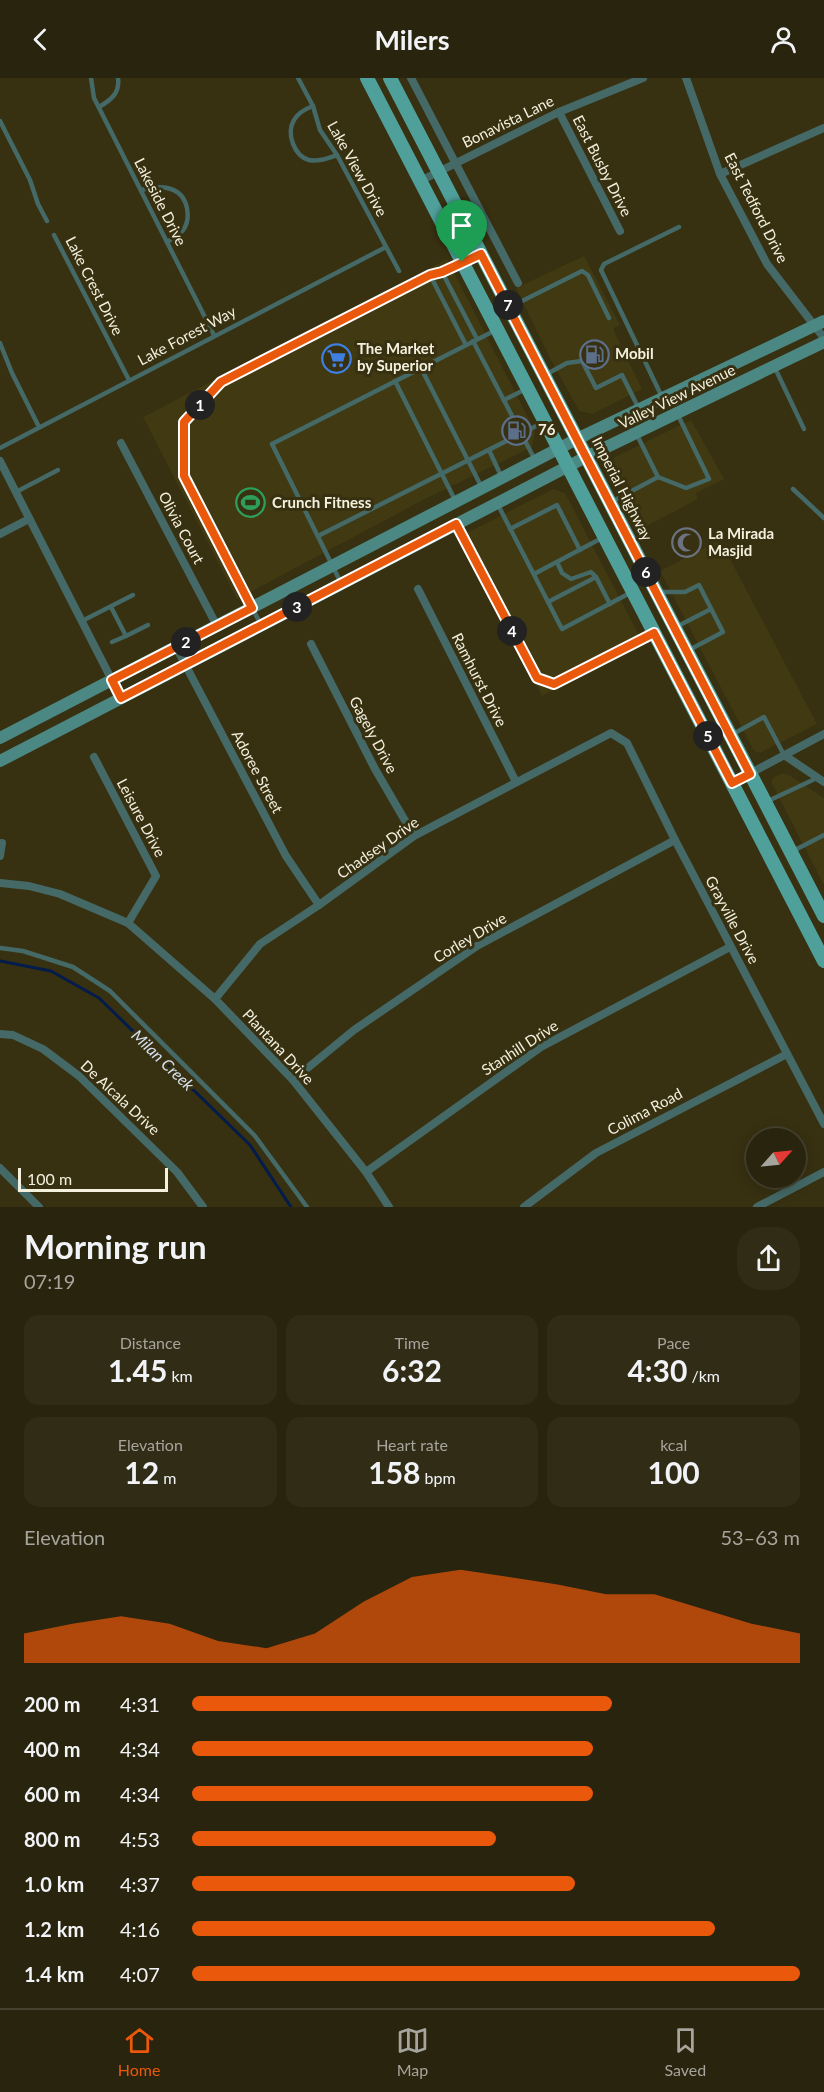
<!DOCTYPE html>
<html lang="en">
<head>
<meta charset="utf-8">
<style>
  body { margin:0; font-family:Lato,sans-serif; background:#312c16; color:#f1f3f6; height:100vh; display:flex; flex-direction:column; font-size:22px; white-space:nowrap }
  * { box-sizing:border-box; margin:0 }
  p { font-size:20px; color:#a5a49d }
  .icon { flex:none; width:33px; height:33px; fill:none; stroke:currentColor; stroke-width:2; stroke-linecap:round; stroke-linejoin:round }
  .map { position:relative; height:1129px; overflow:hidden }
  .sheet { display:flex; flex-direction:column; background:#29240d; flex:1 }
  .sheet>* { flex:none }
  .needle { width:39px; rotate:63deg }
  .fabs { position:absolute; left:746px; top:1050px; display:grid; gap:12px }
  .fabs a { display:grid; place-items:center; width:60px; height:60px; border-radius:50%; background:#29240d; box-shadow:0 3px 15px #0003,0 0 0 2px #45412e; font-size:30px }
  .scale { position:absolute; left:18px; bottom:15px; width:150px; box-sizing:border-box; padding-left:6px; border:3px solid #f4f0de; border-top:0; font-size:16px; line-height:21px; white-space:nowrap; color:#f4f0de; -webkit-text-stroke:4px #373011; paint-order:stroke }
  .pin { position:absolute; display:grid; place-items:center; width:51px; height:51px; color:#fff; margin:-62px -26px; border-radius:50% 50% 50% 0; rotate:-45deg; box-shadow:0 0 6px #0007 }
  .pin .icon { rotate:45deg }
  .km { position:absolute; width:30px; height:30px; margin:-15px; border-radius:50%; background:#222; color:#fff; font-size:16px; line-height:30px; text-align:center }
  .round { display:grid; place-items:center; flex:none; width:63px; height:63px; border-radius:24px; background:#312c16 }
  .summary { display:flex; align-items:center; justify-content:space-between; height:102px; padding:0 24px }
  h1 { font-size:33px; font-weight:700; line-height:45px }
  .figures { display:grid; grid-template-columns:repeat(3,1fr); gap:9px; height:102px; padding:6px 24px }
  .figures div { display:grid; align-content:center; border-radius:15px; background:#312c16; text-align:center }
  .figures b { font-size:30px; font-weight:700 }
  .figures small { font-size:16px; font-weight:400 }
  .figures p { font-size:16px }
  .chart { height:168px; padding:12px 24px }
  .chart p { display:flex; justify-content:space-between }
  .chart svg { width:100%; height:108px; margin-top:6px; fill:#ea580c; opacity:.7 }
  ul { padding:0 24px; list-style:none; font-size:20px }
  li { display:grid; grid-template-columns:96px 72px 1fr; align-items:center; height:45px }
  li i { height:15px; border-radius:8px; background:#ea580c }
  header { display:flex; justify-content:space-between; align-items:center; height:78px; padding:0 24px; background:#29240d; font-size:27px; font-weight:700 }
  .dock { display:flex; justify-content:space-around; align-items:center; height:84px; border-top:2px solid #45412e; background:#29240d; font-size:16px; color:#a5a49d }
  .dock a { display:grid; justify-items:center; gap:3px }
  .dock .on { color:#ea580c }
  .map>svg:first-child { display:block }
  .built { fill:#413911 }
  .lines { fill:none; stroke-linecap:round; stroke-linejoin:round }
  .stream { stroke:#031c4c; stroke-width:3 }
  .lane { stroke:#446966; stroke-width:4.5 }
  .street { stroke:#446966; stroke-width:8 }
  .secondary { stroke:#4b8884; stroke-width:12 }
  .primary { stroke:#4fa09b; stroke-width:14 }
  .route-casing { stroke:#fff; stroke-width:12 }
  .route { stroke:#ea580c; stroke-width:8 }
  .labels { text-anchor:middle; stroke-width:6; stroke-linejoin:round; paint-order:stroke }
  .street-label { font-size:15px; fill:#f4f0de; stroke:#373011 }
  .poi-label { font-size:15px; font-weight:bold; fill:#f4f0de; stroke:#373011; text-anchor:start }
  .water-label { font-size:16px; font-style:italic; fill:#d6e0f0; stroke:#373011 }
</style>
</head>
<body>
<header><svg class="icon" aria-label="back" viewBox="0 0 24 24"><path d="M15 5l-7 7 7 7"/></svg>Milers<svg class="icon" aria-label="person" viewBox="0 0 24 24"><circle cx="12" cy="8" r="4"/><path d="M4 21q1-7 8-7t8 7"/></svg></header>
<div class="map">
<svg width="824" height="1129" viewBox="0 0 824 1129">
  <rect width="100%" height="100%" fill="#373011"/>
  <g class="built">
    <path d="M 584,178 L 620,247 L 613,251 L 642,311 L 592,336 L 579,333 L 550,280 L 516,210 Z"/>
    <path d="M 447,181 L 535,353 L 532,369 L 425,421 L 237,521 L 143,339 Z"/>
    <path d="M 691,342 L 724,401 L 696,415 L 698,421 L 639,452 L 609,392 L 611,384 L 615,379 Z"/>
    <path d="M 553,411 L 565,415 L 643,565 L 542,618 L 459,459 Z"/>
    <path d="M 720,462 L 817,646 L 759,675 L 754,673 L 660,493 Z"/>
    <path d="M 782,695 L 789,697 L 824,720 L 824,807 L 771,704 L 774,699 Z"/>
  </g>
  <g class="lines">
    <path class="stream" d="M 0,883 L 51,893 L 99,920 L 250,1067 L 291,1129"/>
    <g class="lane">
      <path d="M 91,0 L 94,20 L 214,257"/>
      <path d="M 298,0 L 313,28 L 320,52 L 337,77 L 399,193"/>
      <path d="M 313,28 C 305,31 298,35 294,42 C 286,55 294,78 309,82 C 319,84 328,80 337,77"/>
      <path d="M 99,29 C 111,22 120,15 118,0"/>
      <path d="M 0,43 L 30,102 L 38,126 L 47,143"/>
      <path d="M 141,112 C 160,107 182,107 187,130 C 188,136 188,144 185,149 C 182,156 173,160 167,164"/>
      <path d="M 54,157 L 129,302"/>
      <path d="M 442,194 L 477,261"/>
      <path d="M 430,197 L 466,267"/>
      <path d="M 512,228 L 582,193 L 588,197 L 609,240"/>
      <path d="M 473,263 L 534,380"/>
      <path d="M 0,265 L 12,295 L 39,349"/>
      <path d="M 774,288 L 804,351"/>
      <path d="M 421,290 L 481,408"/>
      <path d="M 545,297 L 567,285 L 582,283 L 596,310 L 622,297 L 639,331"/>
      <path d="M 395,303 L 456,424"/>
      <path d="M 662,319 L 601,192 L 604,186 L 679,149"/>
      <path d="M 504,322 L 526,311"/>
      <path d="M 636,355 L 658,399 L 686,410 L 709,401 L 677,335"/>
      <path d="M 0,370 L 386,169"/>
      <path d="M 489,372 L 502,400"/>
      <path d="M 793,411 L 824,440"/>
      <path d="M 16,414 L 58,392"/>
      <path d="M 613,423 L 658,399"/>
      <path d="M 498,427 L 562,551 L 630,515"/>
      <path d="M 457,447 L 537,600 L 554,606 L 651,556"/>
      <path d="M 510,451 L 557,427 L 580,472"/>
      <path d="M 318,458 L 542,345"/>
      <path d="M 557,484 L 562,495 L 571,501 L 591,494 L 596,499"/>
      <path d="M 534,496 L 602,460"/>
      <path d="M 341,505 L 272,366 L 494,253"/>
      <path d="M 659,514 L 685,514 L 699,507 L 723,554 L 689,572"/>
      <path d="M 548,524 L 596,499 L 610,526"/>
      <path d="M 111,529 L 126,558 L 148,547"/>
      <path d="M 82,543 L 133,517"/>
      <path d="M 261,547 L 184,398 L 184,344 L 221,304 L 430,197 L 442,194 L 460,186"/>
      <path d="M 676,549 L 711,531"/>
      <path d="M 112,564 L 126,558"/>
      <path d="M 733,656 L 764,639 L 784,677"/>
      <path d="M 768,723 L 817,700"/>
      <path d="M 793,773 L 824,757"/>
      <path d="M 0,870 L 23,873 L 73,889 L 110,913 L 255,1058 L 307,1129"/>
    </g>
    <g class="street">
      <path d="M 411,0 L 518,205"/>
      <path d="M 686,0 L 720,96 L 767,186 L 824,260"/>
      <path d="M 559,34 L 620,153"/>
      <path d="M 720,96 L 824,50"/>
      <path d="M 420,103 L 559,34 L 643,0"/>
      <path d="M 121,365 L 217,548"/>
      <path d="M 0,383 L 121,620"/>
      <path d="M 0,456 L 29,441"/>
      <path d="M 418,511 L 516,704"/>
      <path d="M 311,566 L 375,691 L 414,758"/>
      <path d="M 176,569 L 286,778 L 319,827"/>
      <path d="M 784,677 L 824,704"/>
      <path d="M 94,679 L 156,798 L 128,845"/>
      <path d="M 732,705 L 824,656"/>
      <path d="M 0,778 L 2,765"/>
      <path d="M 0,805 L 29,808 L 60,816 L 128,845 L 215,921 L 293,1002 L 366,1094 L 389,1129"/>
      <path d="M 215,921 L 260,866 L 319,827 L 414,758 L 611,655 L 627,665 L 675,762 L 824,1046"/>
      <path d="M 0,956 L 13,957 L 43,971 L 79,998 L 177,1094 L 203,1129"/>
      <path d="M 293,1002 L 354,952 L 477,868 L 675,762"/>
      <path d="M 0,1090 L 39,1129"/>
      <path d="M 366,1094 L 541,969 L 730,869"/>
      <path d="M 524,1129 L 596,1075 L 787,976"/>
      <path d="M 757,1129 L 824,1094"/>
    </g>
    <g class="secondary">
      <path d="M 0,660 L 577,361 L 824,243"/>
      <path d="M 0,683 L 586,379 L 824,264"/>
    </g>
    <g class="primary">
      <path d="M 367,0 L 824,883"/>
      <path d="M 390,0 L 824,838"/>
    </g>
  </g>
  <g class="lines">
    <defs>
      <path id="route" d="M 481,176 L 750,696 L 732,705 L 654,555 L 554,606 L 537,600 L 456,446 L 121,620 L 112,602 L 252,530 L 184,398 L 184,344 L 221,304 L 430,197 L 442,194 Z"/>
    </defs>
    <use href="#route" class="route-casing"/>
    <use href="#route" class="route"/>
  </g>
  <defs>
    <symbol id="fuel-ring" viewBox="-11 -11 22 22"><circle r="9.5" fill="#373011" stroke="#5c6f8a" stroke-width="1.5"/><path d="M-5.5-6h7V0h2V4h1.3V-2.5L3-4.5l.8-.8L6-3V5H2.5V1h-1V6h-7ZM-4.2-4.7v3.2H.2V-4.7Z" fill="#5c6f8a"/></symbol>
    <symbol id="supermarket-ring" viewBox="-11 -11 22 22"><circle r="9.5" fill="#373011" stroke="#3f7fe0" stroke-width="1.5"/><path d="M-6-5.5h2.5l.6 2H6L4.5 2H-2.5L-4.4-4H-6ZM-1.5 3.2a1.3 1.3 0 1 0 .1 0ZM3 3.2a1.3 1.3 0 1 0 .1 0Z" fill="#3f7fe0"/></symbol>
    <symbol id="stadium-ring" viewBox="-11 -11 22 22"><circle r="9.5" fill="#373011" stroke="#2e9e5b" stroke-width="1.5"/><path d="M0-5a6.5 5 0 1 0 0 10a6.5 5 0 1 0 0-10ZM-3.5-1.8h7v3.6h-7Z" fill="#2e9e5b"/></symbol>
    <symbol id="mosque-ring" viewBox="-11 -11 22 22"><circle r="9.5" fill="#373011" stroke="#6b7280" stroke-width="1.5"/><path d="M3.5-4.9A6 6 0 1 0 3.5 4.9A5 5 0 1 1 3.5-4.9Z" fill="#6b7280"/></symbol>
  </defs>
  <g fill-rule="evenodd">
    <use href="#fuel-ring" x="578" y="260" width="33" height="33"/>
    <use href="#supermarket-ring" x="320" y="264" width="33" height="33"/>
    <use href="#fuel-ring" x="500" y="336" width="33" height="33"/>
    <use href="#stadium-ring" x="234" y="408" width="33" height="33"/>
    <use href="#mosque-ring" x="670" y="448" width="33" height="33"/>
  </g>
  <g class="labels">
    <g class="street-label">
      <text transform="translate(508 44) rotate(-26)" y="5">Bonavista Lane</text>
      <text transform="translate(602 88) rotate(63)" y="5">East Busby Drive</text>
      <text transform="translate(357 91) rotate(61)" y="5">Lake View Drive</text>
      <text transform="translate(160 124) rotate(63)" y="5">Lakeside Drive</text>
      <text transform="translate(756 130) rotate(63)" y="5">East Tedford Drive</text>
      <text transform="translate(94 208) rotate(63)" y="5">Lake Crest Drive</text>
      <text transform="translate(187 258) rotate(-28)" y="5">Lake Forest Way</text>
      <text transform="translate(677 319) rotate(-26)" y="5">Valley View Avenue</text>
      <text transform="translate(622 411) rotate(63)" y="5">Imperial Highway</text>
      <text transform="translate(181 450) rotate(62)" y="5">Olivia Court</text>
      <text transform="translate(479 602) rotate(63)" y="5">Ramhurst Drive</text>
      <text transform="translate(373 657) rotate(62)" y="5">Gagely Drive</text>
      <text transform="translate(257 694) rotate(62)" y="5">Adoree Street</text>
      <text transform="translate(141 740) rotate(62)" y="5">Leisure Drive</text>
      <text transform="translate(378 770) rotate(-35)" y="5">Chadsey Drive</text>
      <text transform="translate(732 842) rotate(62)" y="5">Grayville Drive</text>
      <text transform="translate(470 860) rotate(-31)" y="5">Corley Drive</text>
      <text transform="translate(278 969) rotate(47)" y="5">Plantana Drive</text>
      <text transform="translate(520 970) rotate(-33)" y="5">Stanhill Drive</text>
      <text transform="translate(120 1020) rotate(43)" y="5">De Alcala Drive</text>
      <text transform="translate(645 1034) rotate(-28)" y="5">Colima Road</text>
    </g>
    <g class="poi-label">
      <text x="357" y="276">The Market<tspan x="357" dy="17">by Superior</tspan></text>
      <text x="615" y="281">Mobil</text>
      <text x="538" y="357">76</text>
      <text x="272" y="430">Crunch Fitness</text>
      <text x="708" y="461">La Mirada<tspan x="708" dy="17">Masjid</tspan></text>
    </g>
    <g class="water-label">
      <text transform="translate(163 982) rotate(44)" y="6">Milan Creek</text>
    </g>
  </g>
</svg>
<div class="fabs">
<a><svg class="needle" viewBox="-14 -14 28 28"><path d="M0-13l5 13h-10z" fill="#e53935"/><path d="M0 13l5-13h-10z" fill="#a5a49d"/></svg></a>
</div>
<div class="scale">100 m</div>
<div class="pin" style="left:462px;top:184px;background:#1e9e55"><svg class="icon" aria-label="arrive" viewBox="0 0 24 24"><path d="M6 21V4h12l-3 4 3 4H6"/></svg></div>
<b class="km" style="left:200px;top:327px">1</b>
<b class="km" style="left:186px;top:564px">2</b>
<b class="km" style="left:297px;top:529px">3</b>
<b class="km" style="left:512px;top:553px">4</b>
<b class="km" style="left:708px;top:658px">5</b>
<b class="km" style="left:646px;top:494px">6</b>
<b class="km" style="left:508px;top:227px">7</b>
</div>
<section class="sheet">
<div class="summary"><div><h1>Morning run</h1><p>07:19</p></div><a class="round"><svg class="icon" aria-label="share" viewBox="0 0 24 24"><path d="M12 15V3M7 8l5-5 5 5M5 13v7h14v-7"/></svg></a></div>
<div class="figures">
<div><p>Distance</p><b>1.45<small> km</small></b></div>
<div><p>Time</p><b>6:32</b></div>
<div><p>Pace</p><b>4:30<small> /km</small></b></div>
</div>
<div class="figures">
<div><p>Elevation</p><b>12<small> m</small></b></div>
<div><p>Heart rate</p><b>158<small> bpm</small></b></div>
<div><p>kcal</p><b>100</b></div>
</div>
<div class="chart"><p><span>Elevation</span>53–63 m</p>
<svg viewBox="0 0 160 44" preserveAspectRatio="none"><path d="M0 44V32L10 28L20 25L30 28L40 35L50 38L60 32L70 19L80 9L90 6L100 9L110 12L120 16L130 16L140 22L150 28L160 32V44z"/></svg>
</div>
<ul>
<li><b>200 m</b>4:31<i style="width:69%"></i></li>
<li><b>400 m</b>4:34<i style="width:66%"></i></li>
<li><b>600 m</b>4:34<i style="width:66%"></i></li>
<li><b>800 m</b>4:53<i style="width:50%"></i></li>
<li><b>1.0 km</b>4:37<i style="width:63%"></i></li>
<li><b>1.2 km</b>4:16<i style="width:86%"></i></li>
<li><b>1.4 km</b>4:07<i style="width:100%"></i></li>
</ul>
</section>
<nav class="dock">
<a class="on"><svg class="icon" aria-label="home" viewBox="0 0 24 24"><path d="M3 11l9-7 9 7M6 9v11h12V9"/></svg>Home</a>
<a><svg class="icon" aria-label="map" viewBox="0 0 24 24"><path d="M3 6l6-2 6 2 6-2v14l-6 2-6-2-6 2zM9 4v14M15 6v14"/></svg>Map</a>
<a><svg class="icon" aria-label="saved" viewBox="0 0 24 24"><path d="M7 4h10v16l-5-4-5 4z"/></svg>Saved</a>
</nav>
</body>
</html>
